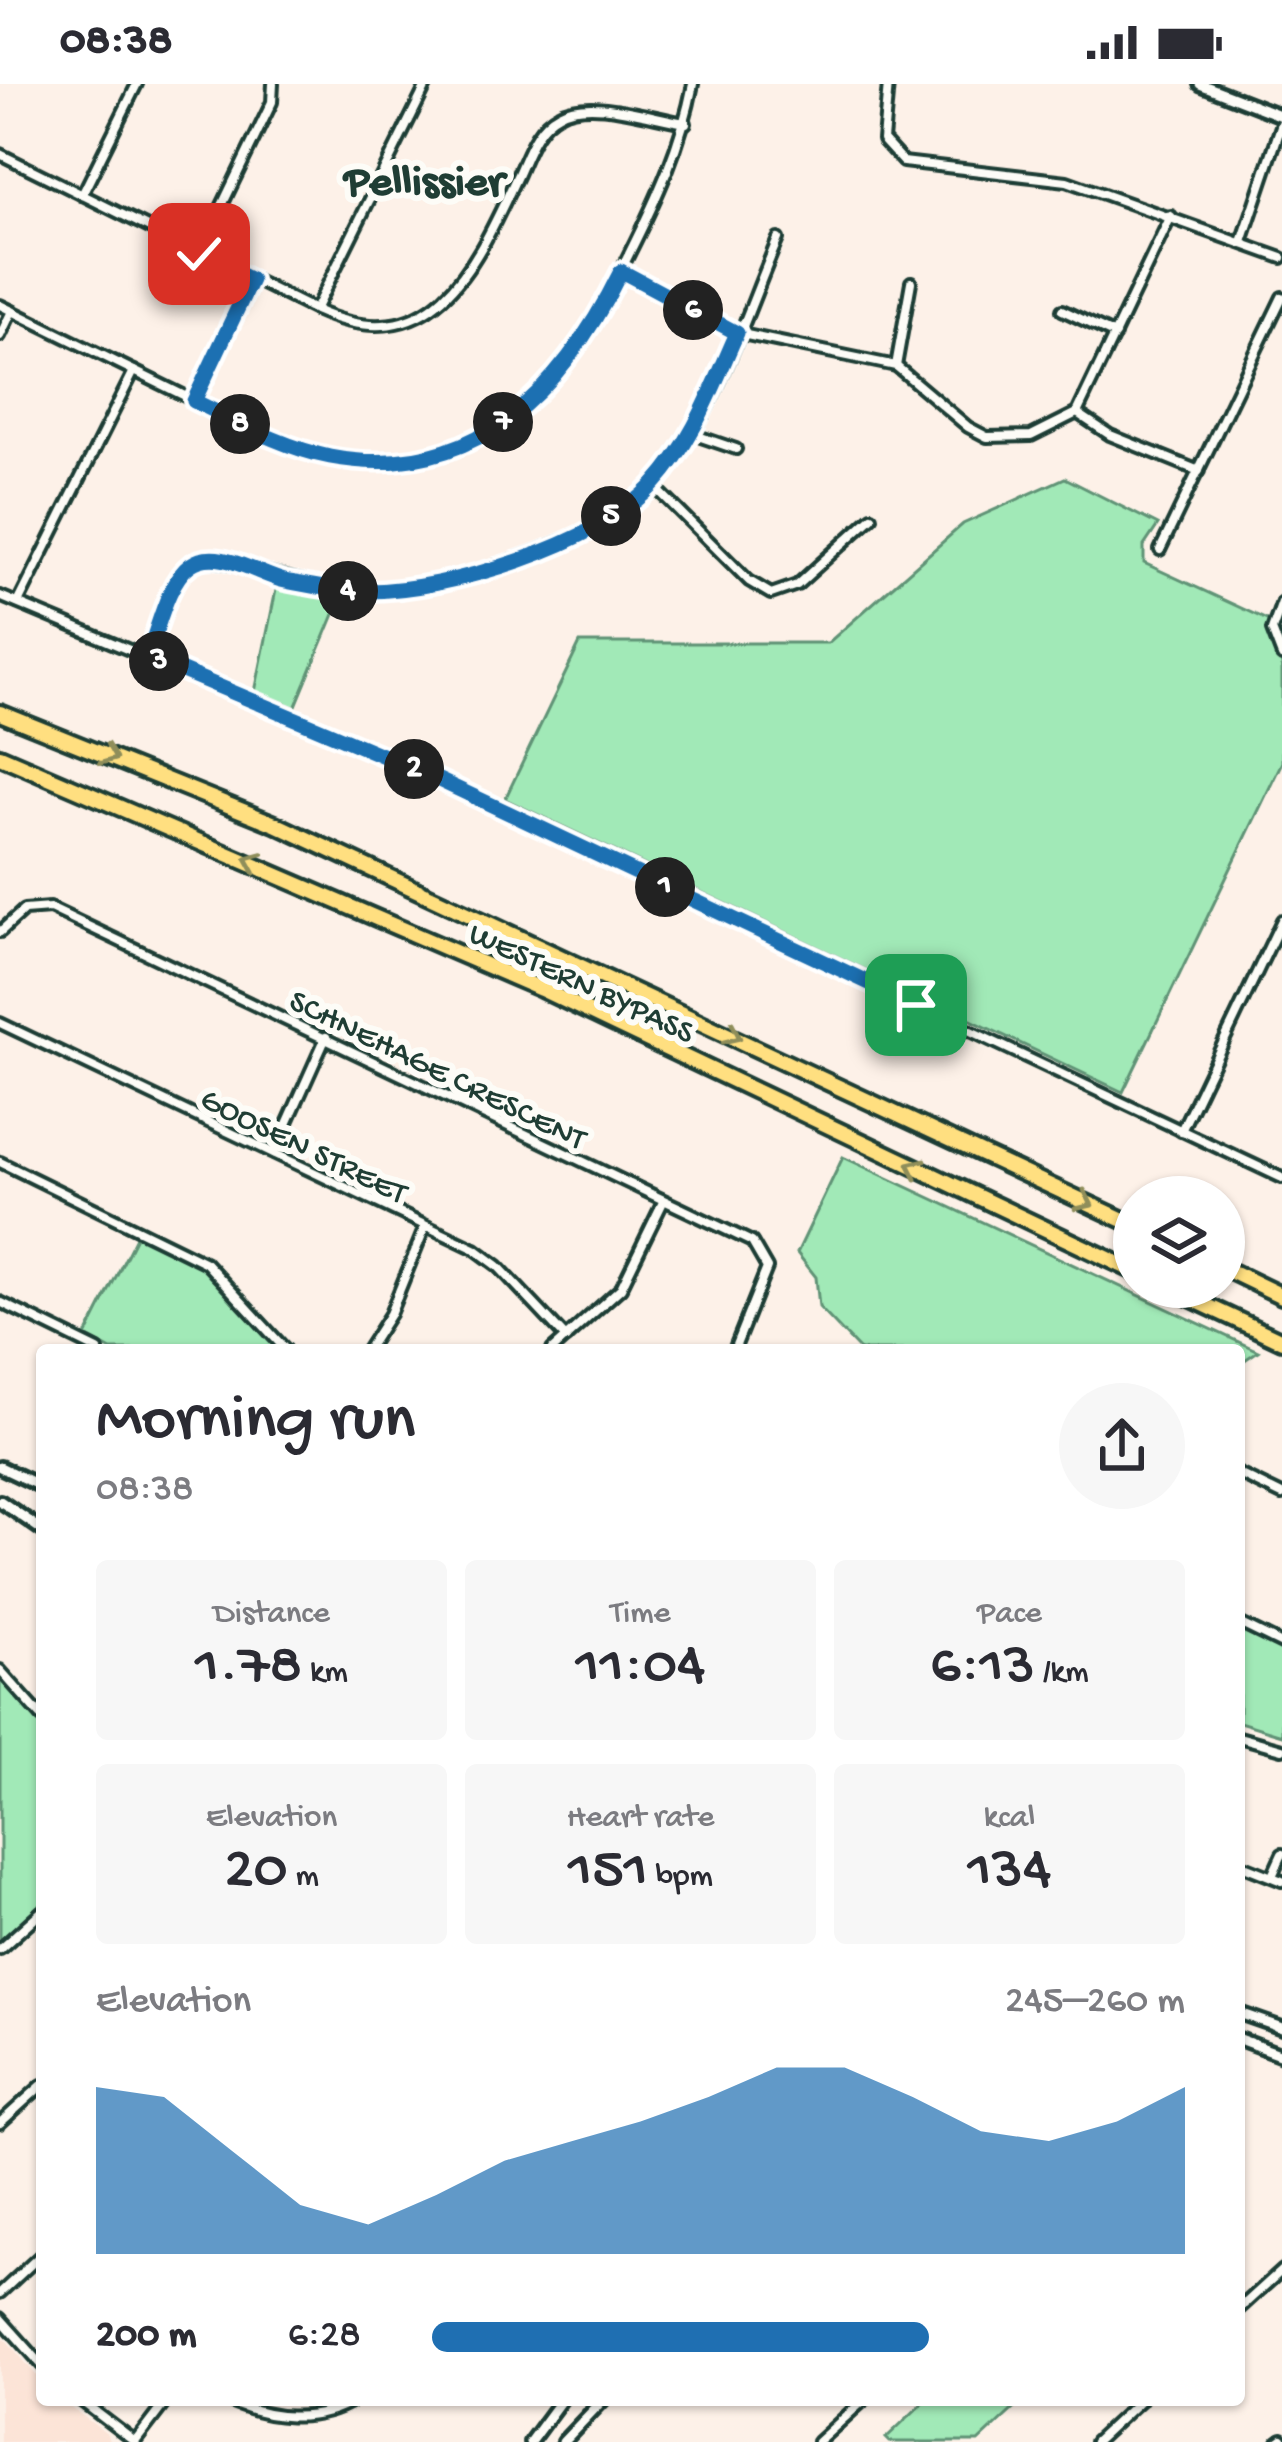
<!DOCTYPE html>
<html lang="en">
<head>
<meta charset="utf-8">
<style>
  body { margin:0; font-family:"Gochi Hand",sans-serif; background:#f7f7f7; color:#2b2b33; height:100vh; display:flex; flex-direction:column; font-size:45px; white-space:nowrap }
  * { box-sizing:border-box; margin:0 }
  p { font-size:39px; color:#7c7c81 }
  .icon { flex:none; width:66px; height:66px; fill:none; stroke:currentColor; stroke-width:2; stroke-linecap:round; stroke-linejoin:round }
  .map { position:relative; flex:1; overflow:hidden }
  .panel { position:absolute; left:36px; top:1260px; width:1209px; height:1062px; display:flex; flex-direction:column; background:#fff; border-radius:12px; box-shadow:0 3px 9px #0004 }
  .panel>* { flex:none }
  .tools { position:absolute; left:1113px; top:1092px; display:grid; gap:24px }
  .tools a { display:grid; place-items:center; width:132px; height:132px; border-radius:50%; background:#fff; box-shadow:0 3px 9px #0004; font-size:60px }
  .pin { position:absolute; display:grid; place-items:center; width:102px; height:102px; color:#fff; margin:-51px; border-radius:24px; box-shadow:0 6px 18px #0006 }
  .km { position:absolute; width:60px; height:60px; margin:-30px; border-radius:50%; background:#222; color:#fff; font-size:33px; line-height:60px; text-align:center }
  .round { display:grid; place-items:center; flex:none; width:126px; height:126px; border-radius:63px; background:#f7f7f7 }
  .summary { display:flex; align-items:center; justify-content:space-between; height:204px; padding:0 60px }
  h1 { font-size:66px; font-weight:600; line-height:90px }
  .figures { display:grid; grid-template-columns:repeat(3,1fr); gap:18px; height:204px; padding:12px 60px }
  .figures div { display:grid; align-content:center; border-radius:12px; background:#f7f7f7; text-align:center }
  .figures b { font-size:60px; font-weight:600 }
  .figures small { font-size:33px; font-weight:400 }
  .figures p { font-size:33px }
  .chart { height:336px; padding:24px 60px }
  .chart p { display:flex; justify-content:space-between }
  .chart svg { width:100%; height:216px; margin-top:12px; fill:#1f6fb2; opacity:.7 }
  ul { padding:0 60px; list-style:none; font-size:39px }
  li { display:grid; grid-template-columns:192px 144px 1fr; align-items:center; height:90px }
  li i { height:30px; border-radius:15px; background:#1f6fb2 }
  .status { display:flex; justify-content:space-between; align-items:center; height:84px; padding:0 60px; background:#fff; direction:ltr }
  .status svg { height:33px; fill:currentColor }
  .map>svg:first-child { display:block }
  .built { fill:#fce4d7 }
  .green { fill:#a1e9b7; stroke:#609376; stroke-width:3 }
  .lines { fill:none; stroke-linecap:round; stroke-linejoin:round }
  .minor-casing { stroke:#1f3d34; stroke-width:16 }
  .tertiary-casing { stroke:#1f3d34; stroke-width:18 }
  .motorway-casing { stroke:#1f3d34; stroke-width:22 }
  .minor { stroke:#fdfcf7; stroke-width:8 }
  .tertiary { stroke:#fdfcf7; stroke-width:9 }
  .motorway { stroke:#ffdf80; stroke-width:14 }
  .oneway { stroke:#8f8e5a }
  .route-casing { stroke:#fff; stroke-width:24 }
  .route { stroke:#1f6fb2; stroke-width:15 }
  .labels { text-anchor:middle; stroke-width:12; stroke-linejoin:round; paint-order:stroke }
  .street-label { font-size:33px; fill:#1f3d34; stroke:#fdfcf7 }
  .district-label { font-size:45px; font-weight:bold; fill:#1f3d34; stroke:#fdfcf7 }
</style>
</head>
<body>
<div class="status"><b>08:38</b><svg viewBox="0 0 49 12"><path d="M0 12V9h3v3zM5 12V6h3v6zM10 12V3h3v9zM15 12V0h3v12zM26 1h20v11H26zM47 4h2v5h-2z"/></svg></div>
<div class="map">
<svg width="1282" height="2358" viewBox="0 0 1282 2358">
  <rect width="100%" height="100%" fill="#fdf1e8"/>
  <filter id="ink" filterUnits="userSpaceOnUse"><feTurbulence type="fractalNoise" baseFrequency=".00833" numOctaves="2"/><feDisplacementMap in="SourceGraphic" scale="24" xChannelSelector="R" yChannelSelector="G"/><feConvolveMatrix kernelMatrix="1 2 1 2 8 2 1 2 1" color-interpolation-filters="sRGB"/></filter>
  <g filter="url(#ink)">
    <path class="built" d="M 0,2249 L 42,2298 L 42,2316 L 61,2316 L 107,2350 L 109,2358 L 0,2358 Z"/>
    <g class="green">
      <path d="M 1065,394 L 1158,441 L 1144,462 L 1144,479 L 1269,537 L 1271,562 L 1282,576 L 1282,678 L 1123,1008 L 505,715 L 580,559 L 828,559 L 963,440 Z"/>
      <path d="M 277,501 L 342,511 L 295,624 L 255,608 Z"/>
      <path d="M 843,1073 L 1258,1267 L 1239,1280 L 1239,1266 L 860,1266 L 819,1223 L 816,1193 L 797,1169 Z"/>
      <path d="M 138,1149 L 203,1183 L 275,1261 L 270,1266 L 111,1266 L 86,1252 Z"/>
      <path d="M 1239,1541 L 1282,1561 L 1282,1651 L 1239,1638 Z"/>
      <path d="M 0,1591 L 42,1638 L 42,1829 L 0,1865 Z"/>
      <path d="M 926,2316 L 1023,2316 L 978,2358 L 890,2358 L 886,2354 Z"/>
    </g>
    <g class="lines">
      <defs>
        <g id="minor">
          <path d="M 888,0 L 883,56 L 903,78 L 1067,97 L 1282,174"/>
          <path d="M 0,70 L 315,226 C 434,280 476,180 518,90 C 528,68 536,42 559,30 C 590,12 651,34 686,39"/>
          <path d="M 82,111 L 137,0"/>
          <path d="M 1242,158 L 1282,39"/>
          <path d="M 199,169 L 272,18 L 273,0"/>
          <path d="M 621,187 L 737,249 L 896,282 L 968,343 L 987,353 L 1031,352 L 1077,329 L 1171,132"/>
          <path d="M 0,221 C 63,252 126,283 189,314 C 234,336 281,364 332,373 C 490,400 568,295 629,170 C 657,114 681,62 693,0"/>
          <path d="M 315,226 L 427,0"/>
          <path d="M 1062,226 L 1115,251"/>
          <path d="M 0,252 L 12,227"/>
          <path d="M 896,282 L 911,198"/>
          <path d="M 194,317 L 252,196"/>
          <path d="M 1077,329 L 1110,351 L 1199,387"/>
          <path d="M 692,350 L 736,365"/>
          <path d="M 653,401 L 749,497 L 771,510 L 797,501 L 872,433"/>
          <path d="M 1160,466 L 1282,213"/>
          <path d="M 0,512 L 424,689 L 1282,1094"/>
          <path d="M 1282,518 L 1272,546 L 1282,572"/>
          <path d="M 18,519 L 134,287"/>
          <path d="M 147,571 C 158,546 170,487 198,477 C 218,470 315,505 349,507 C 402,510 461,496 510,477 C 558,460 609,440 648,406 C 710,350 745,231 778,155"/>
          <path d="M 0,848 L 24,826 L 50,824 L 752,1158 L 767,1184 L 734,1266"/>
          <path d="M 0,939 L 475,1165 L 498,1182 L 566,1254"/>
          <path d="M 1181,1047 L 1282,836"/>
          <path d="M 274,1069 L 326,953"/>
          <path d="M 0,1078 L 206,1179 L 286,1266"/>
          <path d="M 0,1218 L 98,1266"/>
          <path d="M 367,1266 L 390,1230 L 425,1143"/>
          <path d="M 552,1266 L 621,1204 L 662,1120"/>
          <path d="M 1239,1390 L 1282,1411"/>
          <path d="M 1239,1539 L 1282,1560"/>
          <path d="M 0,1586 L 42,1633"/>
          <path d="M 1239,1653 L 1282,1665"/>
          <path d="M 1239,1780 L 1282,1797"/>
          <path d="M 1272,1792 L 1282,1770"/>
          <path d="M 0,1865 L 42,1827"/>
          <path d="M 0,2039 L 42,2001"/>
          <path d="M 0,2209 L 42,2170"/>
          <path d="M 1239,2225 L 1282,2186"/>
          <path d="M 0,2234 L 42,2281"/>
          <path d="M 80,2316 L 135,2358"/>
          <path d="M 225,2316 C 267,2335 315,2341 355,2316"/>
          <path d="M 135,2358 L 167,2316"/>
          <path d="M 818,2358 L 864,2316"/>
          <path d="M 1095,2358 L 1140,2316"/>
          <path d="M 1278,2358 L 1282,2355"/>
        </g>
        <g id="tertiary">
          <path d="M 1200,0 L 1282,32"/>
          <path d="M 0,1383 L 42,1403"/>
          <path d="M 0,1417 L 42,1446"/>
          <path d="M 1239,1929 L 1282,1944"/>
          <path d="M 1239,1955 L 1282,1971"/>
          <path d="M 530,2358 L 561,2316"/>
          <path d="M 563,2358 L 603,2316"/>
        </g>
        <g id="motorway">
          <path d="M 0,629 L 275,740 L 1134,1141"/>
          <path d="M 0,672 L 541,905 L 1134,1187"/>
          <path d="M 1224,1184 L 1282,1212"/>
          <path d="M 1167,1203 L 1282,1257"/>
        </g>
      </defs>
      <use href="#minor" class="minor-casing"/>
      <use href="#tertiary" class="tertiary-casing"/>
      <use href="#motorway" class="motorway-casing"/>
      <use href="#minor" class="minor"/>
      <use href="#tertiary" class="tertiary"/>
      <use href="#motorway" class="motorway"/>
    </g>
    <defs><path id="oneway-chevron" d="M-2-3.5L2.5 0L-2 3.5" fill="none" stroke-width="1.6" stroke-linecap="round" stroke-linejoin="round" transform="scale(3)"/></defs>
    <g class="oneway">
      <use href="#oneway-chevron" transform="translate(109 672) rotate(22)"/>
      <use href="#oneway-chevron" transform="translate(253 777) rotate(-157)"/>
      <use href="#oneway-chevron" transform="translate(733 951) rotate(25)"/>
      <use href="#oneway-chevron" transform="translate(915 1083) rotate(-155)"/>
      <use href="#oneway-chevron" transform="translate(1085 1118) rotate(25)"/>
    </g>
  </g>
  <g class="lines" filter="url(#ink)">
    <defs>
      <path id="route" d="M 199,170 L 251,196 L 194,317 C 238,338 281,363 330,373 C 475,400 563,305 621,187 L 737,249 C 713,302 694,357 654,400 C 598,461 448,507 367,507 C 340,508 312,502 285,497 C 258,491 217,461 190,481 C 167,498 158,546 147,572 L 424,689 L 916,921"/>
    </defs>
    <use href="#route" class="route-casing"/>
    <use href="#route" class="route"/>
  </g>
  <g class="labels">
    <g class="street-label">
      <text transform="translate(583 896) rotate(25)" y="12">WESTERN BYPASS</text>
      <text transform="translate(439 983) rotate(26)" y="12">SCHNEHAGE CRESCENT</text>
      <text transform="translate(305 1059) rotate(26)" y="12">GOOSEN STREET</text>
    </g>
    <g class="district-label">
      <text x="424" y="109">Pellissier</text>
    </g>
  </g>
</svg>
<div class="tools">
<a><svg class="icon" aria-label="layers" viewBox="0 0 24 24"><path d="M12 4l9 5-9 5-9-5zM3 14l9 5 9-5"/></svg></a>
</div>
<div class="pin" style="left:916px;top:921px;background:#1e9e55"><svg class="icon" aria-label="arrive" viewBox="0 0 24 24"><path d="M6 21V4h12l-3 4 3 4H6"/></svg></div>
<div class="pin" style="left:199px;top:170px;background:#d93025"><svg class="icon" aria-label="check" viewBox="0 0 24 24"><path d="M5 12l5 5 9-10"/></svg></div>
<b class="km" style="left:665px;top:803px">1</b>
<b class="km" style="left:414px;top:685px">2</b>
<b class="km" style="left:159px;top:577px">3</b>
<b class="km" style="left:348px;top:507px">4</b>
<b class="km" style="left:611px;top:432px">5</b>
<b class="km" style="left:693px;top:226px">6</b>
<b class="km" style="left:503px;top:338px">7</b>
<b class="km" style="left:240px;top:340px">8</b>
<section class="panel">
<div class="summary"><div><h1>Morning run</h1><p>08:38</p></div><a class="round"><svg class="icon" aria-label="share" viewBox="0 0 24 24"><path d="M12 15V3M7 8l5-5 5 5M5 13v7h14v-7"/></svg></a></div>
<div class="figures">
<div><p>Distance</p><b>1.78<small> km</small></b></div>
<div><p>Time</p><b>11:04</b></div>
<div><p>Pace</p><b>6:13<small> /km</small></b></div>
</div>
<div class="figures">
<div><p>Elevation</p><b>20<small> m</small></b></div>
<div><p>Heart rate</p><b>151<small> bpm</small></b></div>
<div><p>kcal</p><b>134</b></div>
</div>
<div class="chart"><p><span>Elevation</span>245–260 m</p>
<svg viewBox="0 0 160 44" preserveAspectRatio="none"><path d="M0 44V10L10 12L20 23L30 34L40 38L50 32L60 25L70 21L80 17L90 12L100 6L110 6L120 12L130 19L140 21L150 17L160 10V44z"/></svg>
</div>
<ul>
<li><b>200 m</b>6:28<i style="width:66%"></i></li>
</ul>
</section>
</div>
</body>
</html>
